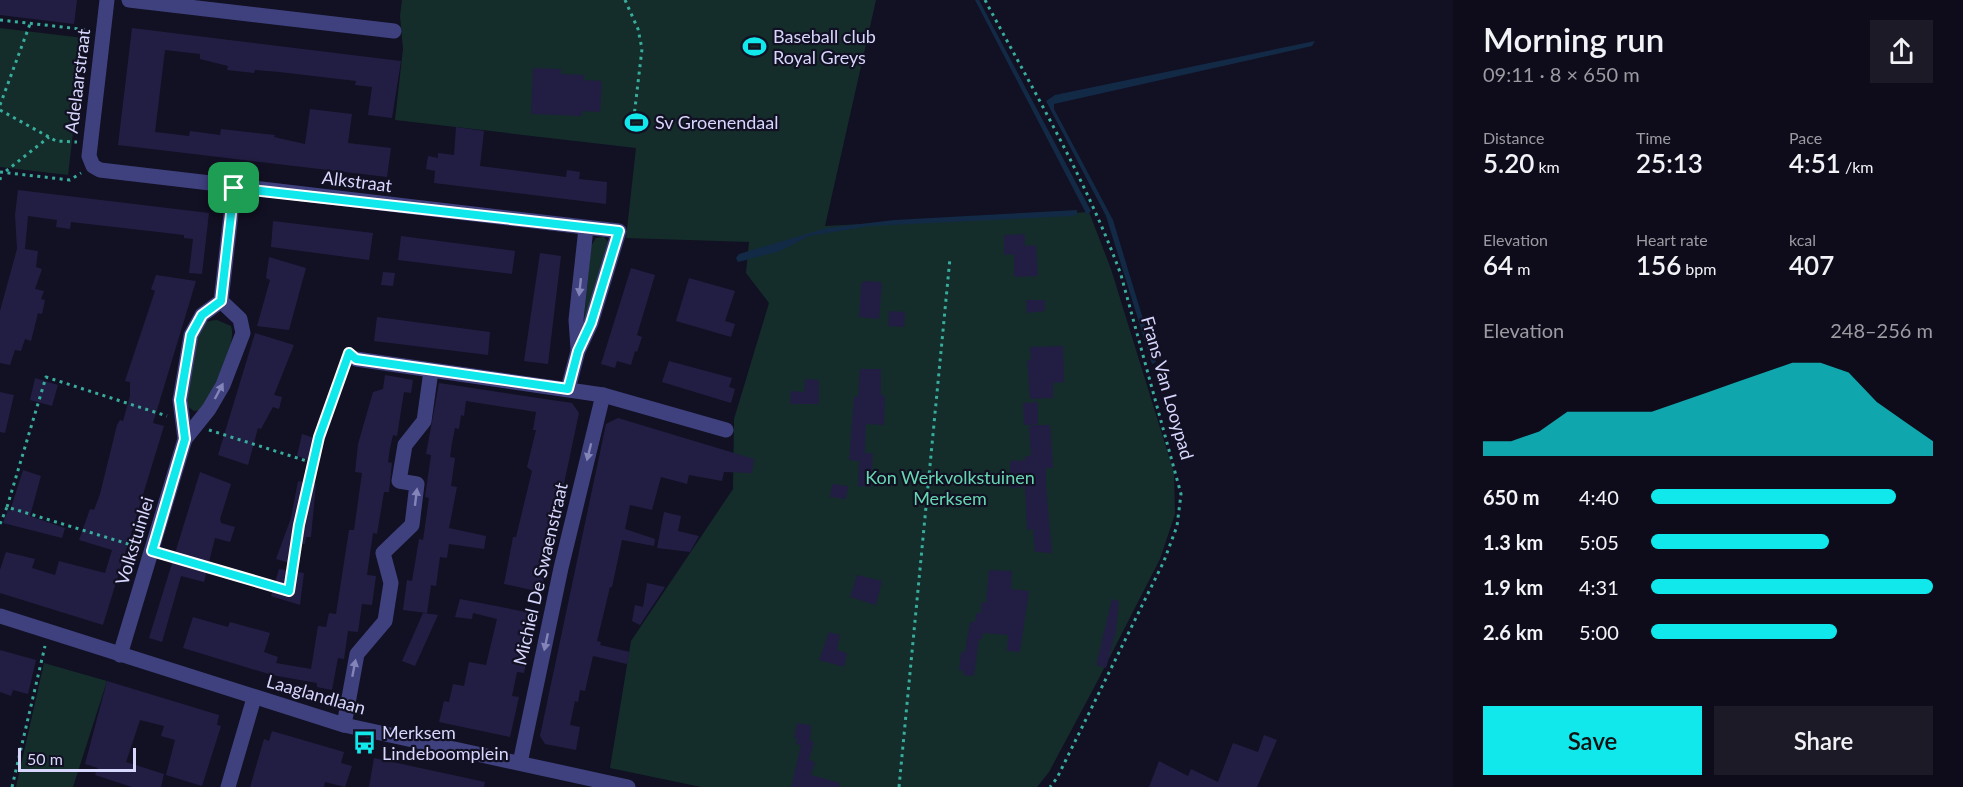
<!DOCTYPE html>
<html lang="en">
<head>
<meta charset="utf-8">
<style>
  body { margin:0; font-family:Lato,sans-serif; background:#1c1a27; color:#f1f3f6; height:100vh; display:flex; flex-direction:column; font-size:22px; white-space:nowrap }
  * { box-sizing:border-box; margin:0 }
  p { font-size:20px; color:#9b9ba2 }
  .icon { flex:none; width:33px; height:33px; fill:none; stroke:currentColor; stroke-width:2; stroke-linecap:round; stroke-linejoin:round }
  .map { position:relative; flex:1; overflow:hidden }
  .sheet { display:flex; flex-direction:column; background:#0e0c1a; width:510px }
  .sheet>* { flex:none }
  .scale { position:absolute; left:18px; bottom:15px; width:118px; box-sizing:border-box; padding-left:6px; border:3px solid #d7d6fc; border-top:0; font-size:16px; line-height:21px; white-space:nowrap; color:#d7d6fc; -webkit-text-stroke:4px #121023; paint-order:stroke }
  .pin { position:absolute; display:grid; place-items:center; width:51px; height:51px; color:#fff; margin:-26px; border-radius:12px; box-shadow:0 3px 9px #0006 }
  .round { display:grid; place-items:center; flex:none; width:63px; height:63px; border-radius:0px; background:#1c1a27 }
  .summary { display:flex; align-items:center; justify-content:space-between; height:102px; padding:0 30px }
  h1 { font-size:33px; font-weight:600; line-height:45px }
  .metrics { display:grid; grid-template-columns:repeat(3,1fr); gap:9px; height:102px; padding:6px 30px }
  .metrics div { display:grid; align-content:center }
  .metrics b { font-size:26px; font-weight:600 }
  .metrics small { font-size:16px; font-weight:400 }
  .metrics p { font-size:16px }
  .chart { height:168px; padding:12px 30px }
  .chart p { display:flex; justify-content:space-between }
  .chart svg { width:100%; height:108px; margin-top:6px; fill:#11e8ec; opacity:.7 }
  .cta { display:flex; gap:12px; margin-top:auto; padding:12px 30px }
  .cta a { flex:1; height:69px; border-radius:0px; background:#11e8ec; color:#111; font-size:24px; font-weight:600; line-height:69px; text-align:center }
  .cta a+a { background:#1c1a27; color:#f1f3f6 }
  ul { padding:0 30px; list-style:none; font-size:20px }
  li { display:grid; grid-template-columns:96px 72px 1fr; align-items:center; height:45px }
  li i { height:15px; border-radius:8px; background:#11e8ec }
  main { display:flex; flex:1; min-height:0 }
  .map>svg:first-child { display:block }
  .green { fill:#142d2a }
  .water { fill:#122a46 }
  .building { fill:#221e43 }
  .lines { fill:none; stroke-linecap:round; stroke-linejoin:round }
  .path { stroke:#38ad9d; stroke-width:3; stroke-dasharray:3 4.5; stroke-linecap:butt }
  .minor { stroke:#3f417f; stroke-width:15 }
  .oneway { fill:#8384b7 }
  .route-casing { stroke:#fff; stroke-width:12 }
  .route { stroke:#11e8ec; stroke-width:8 }
  .labels { text-anchor:middle; stroke-width:4.5; stroke-linejoin:round; paint-order:stroke }
  .poi-label { font-size:18px; fill:#d7d6fc; stroke:#121023; text-anchor:start }
  .street-label { font-size:18px; fill:#d7d6fc; stroke:#121023 }
  .park-label { font-size:18px; fill:#67d7b2; stroke:#121023 }
</style>
</head>
<body>
<main>
<div class="map">
<svg width="1453" height="787" viewBox="0 0 1453 787">
  <rect width="100%" height="100%" fill="#121023"/>
  <g class="green">
    <path d="M 402,0 L 876,0 L 825,226 L 1089,212 L 1111,269 L 1174,473 L 1175,514 L 1160,559 L 1097,682 L 1049,772 L 1037,787 L 701,787 L 610,768 L 631,641 L 733,489 L 734,419 L 769,303 L 746,273 L 749,242 L 626,238 L 636,148 L 395,120 L 403,49 L 400,16 Z"/>
    <path d="M 0,28 L 84,38 L 68,175 L 0,167 Z"/>
    <path d="M 604,237 L 610,244 L 586,321 L 584,320 L 591,246 L 596,238 Z"/>
    <path d="M 217,320 L 231,326 C 238,345 211,393 200,410 L 194,411 L 187,406 C 186,391 194,335 203,324 C 207,321 212,320 217,320 Z"/>
    <path d="M 44,663 L 107,681 L 73,787 L 16,787 Z"/>
  </g>
  <g class="water">
    <path d="M 975,0 L 979,0 L 1091,211 L 1087,215 Z"/>
    <path d="M 1315,41 L 1312,46 L 1054,104 L 1054,109 L 1113,220 L 1156,362 L 1152,364 L 1106,216 L 1046,101 L 1055,95 Z"/>
    <path d="M 1077,210 L 1077,214 L 1073,216 L 870,226 L 809,236 L 780,251 L 738,262 L 736,258 L 739,254 L 827,228 L 894,220 Z"/>
  </g>
  <g class="building">
    <path d="M 0,0 L 77,0 L 74,24 L 0,15 Z"/>
    <path d="M 132,28 L 401,61 L 392,118 L 368,115 L 372,87 L 355,85 L 356,81 L 279,72 L 255,70 L 254,73 L 227,70 L 228,66 L 200,59 L 200,54 L 165,50 L 155,132 L 189,136 L 190,131 L 220,135 L 221,129 L 275,135 L 274,137 L 305,144 L 310,109 L 352,114 L 348,143 L 391,148 L 387,177 L 118,145 Z"/>
    <path d="M 533,68 L 561,69 L 561,74 L 584,75 L 584,80 L 602,81 L 600,112 L 582,111 L 582,116 L 531,114 Z"/>
    <path d="M 456,127 L 484,131 L 480,166 L 566,177 L 567,170 L 580,172 L 579,179 L 607,182 L 606,204 L 434,183 L 435,171 L 426,169 L 428,156 L 438,158 L 438,153 L 454,155 Z"/>
    <path d="M 18,190 L 209,213 L 202,274 L 189,273 L 193,239 L 184,238 L 184,235 L 71,222 L 70,229 L 56,227 L 57,220 L 28,216 L 25,249 L 38,251 L 36,267 L 42,269 L 35,289 L 44,291 L 41,299 L 45,300 L 42,314 L 38,313 L 31,341 L 25,339 L 21,351 L 15,350 L 10,365 L 0,363 L 0,311 L 17,249 L 15,215 Z"/>
    <path d="M 273,221 L 373,233 L 369,260 L 271,247 Z"/>
    <path d="M 1025,234 L 1025,246 L 1036,245 L 1038,276 L 1014,277 L 1014,254 L 1004,255 L 1004,235 Z"/>
    <path d="M 401,236 L 515,251 L 512,274 L 398,260 Z"/>
    <path d="M 540,253 L 561,256 L 548,364 L 524,361 Z"/>
    <path d="M 269,257 L 306,268 L 289,330 L 257,326 L 270,280 L 266,278 Z"/>
    <path d="M 631,268 L 655,275 L 637,335 L 642,337 L 637,352 L 635,351 L 631,365 L 617,361 L 615,368 L 601,364 Z"/>
    <path d="M 383,272 L 395,273 L 393,286 L 381,285 Z"/>
    <path d="M 156,275 L 196,281 L 153,423 L 164,426 L 103,625 L 0,593 L 0,570 L 6,552 L 35,559 L 32,568 L 55,575 L 59,561 L 105,573 L 112,550 L 79,540 L 90,509 L 94,510 L 100,494 L 117,425 L 120,420 L 123,421 L 130,396 L 130,382 L 125,381 L 155,291 L 151,289 Z"/>
    <path d="M 689,278 L 735,291 L 725,321 L 735,324 L 731,337 L 676,321 Z"/>
    <path d="M 864,281 L 881,282 L 882,285 L 879,319 L 859,317 L 861,284 Z"/>
    <path d="M 1026,300 L 1045,300 L 1045,311 L 1027,313 Z"/>
    <path d="M 889,311 L 905,312 L 904,327 L 888,326 Z"/>
    <path d="M 377,317 L 490,332 L 488,355 L 374,341 Z"/>
    <path d="M 255,333 L 294,345 L 274,395 L 282,397 L 279,409 L 273,407 L 261,429 L 258,428 L 248,465 L 218,455 Z"/>
    <path d="M 1063,346 L 1064,382 L 1053,383 L 1053,398 L 1030,399 L 1027,360 L 1031,360 L 1030,347 Z"/>
    <path d="M 669,361 L 732,378 L 729,387 L 735,389 L 731,403 L 662,382 Z"/>
    <path d="M 860,369 L 881,369 L 881,395 L 885,396 L 884,425 L 866,424 L 865,453 L 873,453 L 871,487 L 858,486 L 859,461 L 849,460 L 854,396 L 858,397 Z"/>
    <path d="M 385,375 L 413,380 L 411,393 L 404,392 L 397,436 L 393,435 L 390,448 L 388,462 L 392,463 L 389,492 L 384,492 L 377,534 L 373,533 L 367,575 L 376,576 L 372,605 L 362,604 L 358,632 L 348,631 L 344,659 L 338,658 L 332,690 L 317,687 L 317,683 L 272,675 L 183,648 L 193,617 L 228,627 L 230,622 L 270,633 L 264,652 L 278,657 L 276,663 L 311,669 L 318,626 L 326,627 L 329,613 L 336,614 L 349,530 L 354,530 L 362,473 L 355,472 L 358,444 L 373,392 L 383,389 Z"/>
    <path d="M 35,378 L 58,385 L 52,406 L 30,400 Z"/>
    <path d="M 805,379 L 819,380 L 819,404 L 790,404 L 791,391 L 804,392 Z"/>
    <path d="M 439,383 L 572,403 L 579,413 L 541,592 L 504,584 L 513,537 L 516,537 L 532,471 L 527,467 L 536,430 L 533,430 L 536,412 L 466,401 L 464,416 L 461,415 L 459,429 L 455,428 L 452,443 L 450,457 L 455,458 L 451,486 L 457,487 L 449,528 L 486,536 L 484,549 L 449,544 L 447,558 L 440,557 L 436,586 L 431,585 L 427,613 L 403,610 L 407,580 L 412,581 L 419,539 L 423,540 L 429,498 L 425,497 L 431,455 L 426,454 Z"/>
    <path d="M 0,392 L 14,395 L 5,433 L 0,432 Z"/>
    <path d="M 1038,402 L 1038,424 L 1024,425 L 1023,403 Z"/>
    <path d="M 618,418 L 754,459 L 752,473 L 724,472 L 722,481 L 689,475 L 687,484 L 661,477 L 652,510 L 630,505 L 625,529 L 655,539 L 654,546 L 622,540 L 612,587 L 610,587 L 597,641 L 601,642 L 600,645 L 630,652 L 627,664 L 593,656 L 585,691 L 580,690 L 578,702 L 575,701 L 570,725 L 580,727 L 576,750 L 545,744 L 540,736 L 606,424 Z"/>
    <path d="M 1029,425 L 1050,425 L 1053,468 L 1046,468 L 1046,485 L 1052,553 L 1035,552 L 1033,529 L 1027,530 L 1025,487 L 1010,488 L 1010,461 L 1026,460 L 1025,456 L 1031,456 Z"/>
    <path d="M 302,434 L 317,439 L 312,461 L 297,456 Z"/>
    <path d="M 23,470 L 41,476 L 30,516 L 65,528 L 62,538 L 3,523 L 8,510 L 10,511 Z"/>
    <path d="M 200,472 L 231,484 L 220,519 L 221,523 L 235,527 L 230,542 L 215,538 L 204,582 L 181,576 L 162,642 L 149,638 Z"/>
    <path d="M 298,481 L 316,484 L 311,537 L 306,537 L 305,544 L 293,542 L 290,563 L 276,559 L 291,518 Z"/>
    <path d="M 832,484 L 848,486 L 846,499 L 830,497 Z"/>
    <path d="M 664,512 L 681,516 L 678,531 L 699,536 L 690,552 L 657,548 Z"/>
    <path d="M 279,569 L 304,573 L 300,605 L 271,596 Z"/>
    <path d="M 989,570 L 1012,571 L 1011,589 L 1029,591 L 1020,652 L 1007,651 L 1008,635 L 983,633 L 982,639 L 979,639 L 974,676 L 963,675 L 964,671 L 959,670 L 961,652 L 965,652 L 970,622 L 975,622 L 976,613 L 981,613 L 981,602 L 986,603 Z"/>
    <path d="M 857,575 L 882,581 L 876,605 L 850,597 Z"/>
    <path d="M 647,583 L 665,587 L 640,625 L 632,621 L 635,605 L 643,607 Z"/>
    <path d="M 460,599 L 536,614 L 524,673 L 517,672 L 512,696 L 519,697 L 510,737 L 439,722 L 444,701 L 449,702 L 453,684 L 464,686 L 469,662 L 486,665 L 497,619 L 473,613 L 472,619 L 455,617 Z"/>
    <path d="M 1112,599 L 1119,601 L 1116,632 L 1106,668 L 1096,665 Z"/>
    <path d="M 423,613 L 438,615 L 415,666 L 402,661 Z"/>
    <path d="M 829,632 L 840,635 L 837,650 L 847,653 L 844,667 L 819,660 Z"/>
    <path d="M 0,650 L 36,660 L 28,694 L 13,690 L 11,696 L 0,692 Z"/>
    <path d="M 107,681 L 219,715 L 217,725 L 221,726 L 202,786 L 166,775 L 175,740 L 161,736 L 164,726 L 140,720 L 126,762 L 164,774 L 161,787 L 132,787 L 95,775 L 98,768 L 85,764 Z"/>
    <path d="M 797,723 L 811,725 L 810,741 L 814,742 L 809,760 L 815,762 L 811,775 L 840,783 L 839,787 L 791,787 L 801,745 L 796,744 L 797,738 L 794,738 Z"/>
    <path d="M 272,731 L 344,752 L 341,763 L 352,766 L 345,787 L 325,782 L 324,787 L 250,787 L 264,739 L 269,741 Z"/>
    <path d="M 1264,735 L 1277,740 L 1257,787 L 1149,787 L 1159,761 L 1188,776 L 1191,769 L 1218,782 L 1233,743 L 1258,752 Z"/>
    <path d="M 374,758 L 485,782 L 484,787 L 369,787 Z"/>
  </g>
  <g class="lines">
    <g class="path">
      <path d="M 625,0 L 638,29 L 642,49 L 633,125"/>
      <path d="M 985,0 C 1033,90 1086,179 1121,275 L 1181,494 L 1177,526 L 1164,561 L 1057,778 L 1050,787"/>
      <path d="M 0,20 L 89,30"/>
      <path d="M 0,105 L 30,24"/>
      <path d="M 0,110 L 56,141 L 77,142"/>
      <path d="M 6,171 L 49,137"/>
      <path d="M 0,172 L 70,180 L 81,173"/>
      <path d="M 0,180 L 1,172"/>
      <path d="M 209,430 L 313,463"/>
      <path d="M 7,507 L 46,377 L 167,416"/>
      <path d="M 0,524 L 7,507 L 138,547"/>
      <path d="M 165,555 L 289,591 L 299,525 L 319,437 L 343,366"/>
      <path d="M 12,787 L 45,646"/>
      <path d="M 899,787 L 950,258"/>
    </g>
    <g class="minor">
      <path d="M 107,0 L 89,156 L 93,166 L 100,170 L 619,231 L 591,323 L 578,351 L 568,389"/>
      <path d="M 129,0 L 394,31"/>
      <path d="M 221,301 L 234,188"/>
      <path d="M 578,348 L 576,320 L 586,228"/>
      <path d="M 356,359 L 603,395 L 726,430"/>
      <path d="M 185,439 L 180,400 L 191,335 L 202,315 L 221,301"/>
      <path d="M 0,616 L 344,725 L 628,787"/>
      <path d="M 120,655 L 185,439 L 209,409 L 223,385 L 243,333 L 240,319 L 221,301"/>
      <path d="M 344,725 L 357,654 L 385,621 L 391,583 L 383,553 L 412,525 L 417,484 L 399,481 L 405,445 L 424,421 L 431,371"/>
      <path d="M 520,763 L 561,568 L 603,395"/>
      <path d="M 228,787 L 254,698"/>
    </g>
  </g>
  <defs><path id="oneway-solid" d="M-6-.8H1V-3.2L6.5 0L1 3.2V.8H-6Z" transform="scale(1.5)"/></defs>
  <g class="oneway">
    <use href="#oneway-solid" transform="translate(580 287) rotate(96)"/>
    <use href="#oneway-solid" transform="translate(219 391) rotate(-62)"/>
    <use href="#oneway-solid" transform="translate(589 452) rotate(104)"/>
    <use href="#oneway-solid" transform="translate(416 497) rotate(-83)"/>
    <use href="#oneway-solid" transform="translate(546 642) rotate(102)"/>
    <use href="#oneway-solid" transform="translate(354 668) rotate(-79)"/>
  </g>
  <g class="lines">
    <defs>
      <path id="route" d="M 234,188 L 619,231 L 591,323 L 578,351 L 568,389 L 356,359 L 349,353 L 319,437 L 299,525 L 289,591 L 152,551 L 185,439 L 180,400 L 191,335 L 202,315 L 221,301 Z"/>
    </defs>
    <use href="#route" class="route-casing"/>
    <use href="#route" class="route"/>
  </g>
  <defs>
    <symbol id="stadium-bare" viewBox="-9 -9 18 18"><path d="M0-5a6.5 5 0 1 0 0 10a6.5 5 0 1 0 0-10ZM-3.5-1.8h7v3.6h-7Z" fill="#11e8ec" stroke="#121023" stroke-width="2.5" paint-order="stroke"/></symbol>
    <symbol id="bus-bare" viewBox="-9 -9 18 18"><path d="M-5-6H5V4H4V6H2V4H-2V6H-4V4H-5ZM-3.5-4V0h7V-4ZM-3.5 1.2v1.5H-2V1.2ZM2 1.2v1.5H3.5V1.2Z" fill="#11e8ec" stroke="#121023" stroke-width="2.5" paint-order="stroke"/></symbol>
  </defs>
  <g fill-rule="evenodd">
    <use href="#stadium-bare" x="738" y="30" width="33" height="33"/>
    <use href="#stadium-bare" x="620" y="106" width="33" height="33"/>
    <use href="#bus-bare" x="348" y="726" width="33" height="33"/>
  </g>
  <g class="labels">
    <g class="poi-label">
      <text x="773" y="43">Baseball club<tspan x="773" dy="21">Royal Greys</tspan></text>
      <text x="655" y="129">Sv Groenendaal</text>
      <text x="382" y="739">Merksem<tspan x="382" dy="21">Lindeboomplein</tspan></text>
    </g>
    <g class="street-label">
      <text transform="translate(78 81) rotate(-83)" y="6">Adelaarstraat</text>
      <text transform="translate(357 182) rotate(7)" y="6">Alkstraat</text>
      <text transform="translate(1167 388) rotate(74)" y="6">Frans Van Looypad</text>
      <text transform="translate(135 541) rotate(-73)" y="6">Volkstuinlei</text>
      <text transform="translate(541 574) rotate(-77)" y="6">Michiel De Swaenstraat</text>
      <text transform="translate(316 695) rotate(16)" y="6">Laaglandlaan</text>
    </g>
    <g class="park-label">
      <text x="950" y="484">Kon Werkvolkstuinen<tspan x="950" dy="21">Merksem</tspan></text>
    </g>
  </g>
</svg>
<div class="scale">50 m</div>
<div class="pin" style="left:234px;top:188px;background:#1e9e55"><svg class="icon" aria-label="arrive" viewBox="0 0 24 24"><path d="M6 21V4h12l-3 4 3 4H6"/></svg></div>
</div>
<section class="sheet">
<div class="summary"><div><h1>Morning run</h1><p>09:11 · 8 × 650 m</p></div><a class="round"><svg class="icon" aria-label="share" viewBox="0 0 24 24"><path d="M12 15V3M7 8l5-5 5 5M5 13v7h14v-7"/></svg></a></div>
<div class="metrics">
<div><p>Distance</p><b>5.20<small> km</small></b></div>
<div><p>Time</p><b>25:13</b></div>
<div><p>Pace</p><b>4:51<small> /km</small></b></div>
</div>
<div class="metrics">
<div><p>Elevation</p><b>64<small> m</small></b></div>
<div><p>Heart rate</p><b>156<small> bpm</small></b></div>
<div><p>kcal</p><b>407</b></div>
</div>
<div class="chart"><p><span>Elevation</span>248–256 m</p>
<svg viewBox="0 0 160 44" preserveAspectRatio="none"><path d="M0 44V38L10 38L20 34L30 26L40 26L50 26L60 26L70 22L80 18L90 14L100 10L110 6L120 6L130 10L140 22L150 30L160 38V44z"/></svg>
</div>
<ul>
<li><b>650 m</b>4:40<i style="width:87%"></i></li>
<li><b>1.3 km</b>5:05<i style="width:63%"></i></li>
<li><b>1.9 km</b>4:31<i style="width:100%"></i></li>
<li><b>2.6 km</b>5:00<i style="width:66%"></i></li>
</ul>
<div class="cta"><a>Save</a><a>Share</a></div>
</section>
</main>
</body>
</html>
